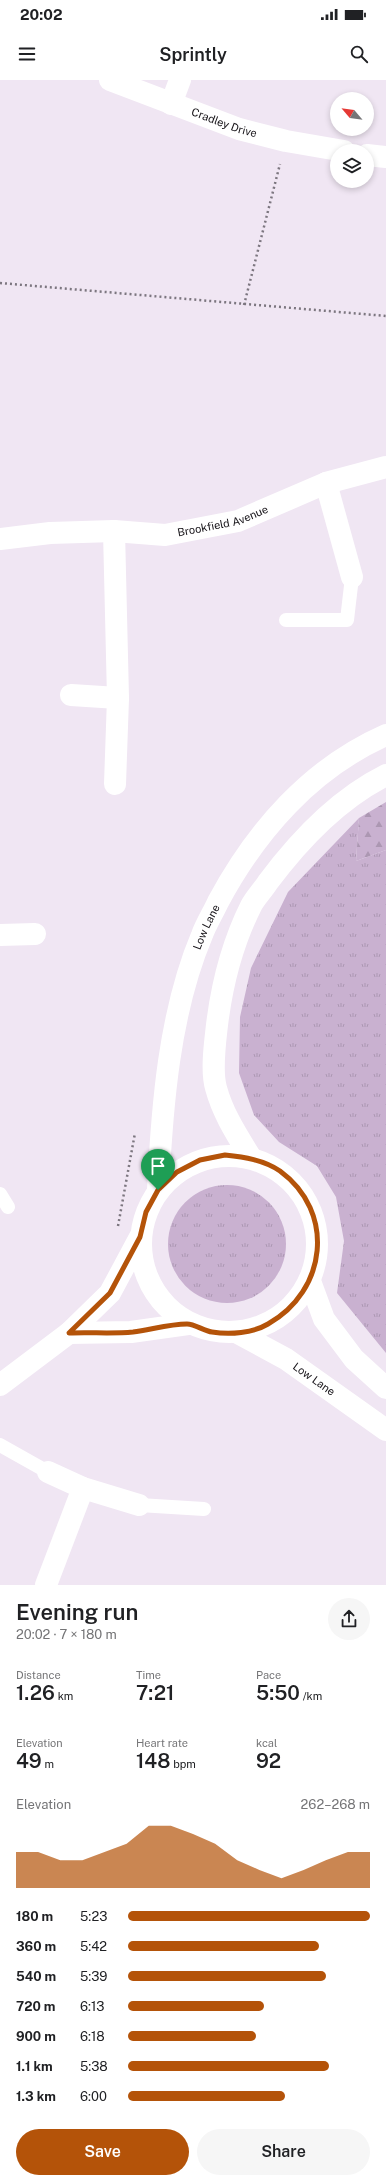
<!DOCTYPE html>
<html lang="en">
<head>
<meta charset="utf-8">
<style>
  body { margin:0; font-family:"Public Sans",sans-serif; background:#f6f6f6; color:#202124; height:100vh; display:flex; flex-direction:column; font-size:15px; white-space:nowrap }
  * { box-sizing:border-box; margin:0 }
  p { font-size:13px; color:#757577 }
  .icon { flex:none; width:22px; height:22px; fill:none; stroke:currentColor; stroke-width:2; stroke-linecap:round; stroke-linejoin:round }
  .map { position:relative; height:1505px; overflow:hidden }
  .details { display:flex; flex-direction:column; background:#fff; flex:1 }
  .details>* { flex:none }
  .needle { width:26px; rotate:299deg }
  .fabs { position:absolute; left:330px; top:12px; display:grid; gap:8px }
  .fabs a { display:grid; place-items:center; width:44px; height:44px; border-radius:50%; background:#fff; box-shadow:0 2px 6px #0003; font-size:20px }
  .pin { position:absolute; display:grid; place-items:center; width:34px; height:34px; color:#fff; margin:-41px -17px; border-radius:50% 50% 50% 0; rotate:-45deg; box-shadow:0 0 4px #0007 }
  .pin .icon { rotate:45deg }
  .round { display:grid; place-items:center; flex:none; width:42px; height:42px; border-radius:21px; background:#f6f6f6 }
  .headline { display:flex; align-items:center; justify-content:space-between; height:68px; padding:0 16px }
  h1 { font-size:22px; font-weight:600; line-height:30px }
  .figures { display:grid; grid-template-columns:repeat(3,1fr); gap:6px; height:68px; padding:4px 16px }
  .figures div { display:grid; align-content:center }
  .figures b { font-size:20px; font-weight:600 }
  .figures small { font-size:11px; font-weight:400 }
  .figures p { font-size:11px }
  .chart { height:112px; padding:8px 16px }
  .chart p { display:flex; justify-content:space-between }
  .chart svg { width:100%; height:72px; margin-top:4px; fill:#b45309; opacity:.7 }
  .cta { display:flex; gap:8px; margin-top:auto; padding:8px 16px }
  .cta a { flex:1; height:46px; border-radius:24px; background:#b45309; color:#fff; font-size:16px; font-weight:600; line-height:46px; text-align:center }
  .cta a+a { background:#f6f6f6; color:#202124 }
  ul { padding:0 16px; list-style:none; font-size:13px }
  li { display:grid; grid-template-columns:64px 48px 1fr; align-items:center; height:30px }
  li i { height:10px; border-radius:5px; background:#b45309 }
  .status { display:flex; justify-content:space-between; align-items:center; height:28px; padding:0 20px; background:#fff; direction:ltr }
  .status svg { height:11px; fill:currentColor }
  header { display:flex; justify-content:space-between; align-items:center; height:52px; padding:0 16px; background:#fff; font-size:18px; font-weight:600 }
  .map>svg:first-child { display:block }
  .grass { fill:url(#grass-tufts) }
  .forest { fill:url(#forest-firs) }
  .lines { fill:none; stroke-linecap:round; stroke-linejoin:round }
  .path { stroke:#7c767f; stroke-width:2.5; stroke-dasharray:2 3; stroke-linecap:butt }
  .lane { stroke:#fff; stroke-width:14 }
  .street { stroke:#fff; stroke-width:22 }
  .secondary { stroke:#fff; stroke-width:22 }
  .route-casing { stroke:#fff; stroke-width:8 }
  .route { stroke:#b45309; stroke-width:5 }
  .labels { text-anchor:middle; stroke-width:4; stroke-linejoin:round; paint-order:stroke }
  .street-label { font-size:11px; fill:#161318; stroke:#f0e6f3 }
</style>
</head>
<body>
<div class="status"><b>20:02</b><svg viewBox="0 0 49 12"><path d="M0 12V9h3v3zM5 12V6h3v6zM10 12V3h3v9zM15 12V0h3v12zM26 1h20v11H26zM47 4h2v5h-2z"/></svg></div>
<header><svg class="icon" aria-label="menu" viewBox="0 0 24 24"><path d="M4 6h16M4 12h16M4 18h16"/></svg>Sprintly<svg class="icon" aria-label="search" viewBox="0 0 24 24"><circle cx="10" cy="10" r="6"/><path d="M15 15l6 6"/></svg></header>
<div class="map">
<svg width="386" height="1505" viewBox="0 0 386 1505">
  <defs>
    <pattern id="grass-tufts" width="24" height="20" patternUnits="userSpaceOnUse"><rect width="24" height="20" fill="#c9b1d0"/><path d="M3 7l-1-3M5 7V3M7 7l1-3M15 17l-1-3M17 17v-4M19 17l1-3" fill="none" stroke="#ac97b2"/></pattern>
    <pattern id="forest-firs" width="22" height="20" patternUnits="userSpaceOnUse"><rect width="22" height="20" fill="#c9b1d0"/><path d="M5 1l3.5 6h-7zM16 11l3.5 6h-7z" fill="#ac97b2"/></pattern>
  </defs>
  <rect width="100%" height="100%" fill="#f0e6f3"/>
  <g class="grass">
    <path d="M 359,738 L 356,781 L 386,770 L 386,1273 L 337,1213 L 344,1161 L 336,1117 L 317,1086 L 279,1062 L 254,1035 L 239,993 L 240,937 L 251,888 L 288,812 Z"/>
    <circle cx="227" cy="1164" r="59"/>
  </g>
  <path class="forest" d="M 386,722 L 386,770 L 356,781 L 359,738 Z"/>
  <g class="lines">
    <g class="path">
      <path d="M 0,203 L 386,236"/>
      <path d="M 244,225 L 280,84"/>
      <path d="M 118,1146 L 135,1053"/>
    </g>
    <g class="lane">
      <path d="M 286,540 L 347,540 L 352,497"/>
      <path d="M 0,1114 L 8,1127"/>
      <path d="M 0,1365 L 48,1392"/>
      <path d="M 139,1425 L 204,1429"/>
    </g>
    <g class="street">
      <path id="s1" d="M 110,0 L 239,49 L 286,61 L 344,71"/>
      <path d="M 171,24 L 180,0"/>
      <path d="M 367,75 L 386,77"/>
      <path d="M 326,403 L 352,497"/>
      <path d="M 114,451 L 118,618 L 115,704"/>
      <path id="s2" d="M 0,459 L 50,453 L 114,451 L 165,455 L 238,441 L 326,403 L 386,387"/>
      <path d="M 71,615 L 118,618"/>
      <path d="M 0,855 L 35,854"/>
      <path d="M 69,1253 L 131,1252 L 188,1244"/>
      <path d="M 0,1305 L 69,1253 L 110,1213 L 140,1157"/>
      <path d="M 48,1392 L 83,1408 L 139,1425"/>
      <path d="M 46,1505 L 83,1408"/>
    </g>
    <g class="secondary">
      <circle cx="229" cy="1164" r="88"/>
      <path d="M 251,1078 C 237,1055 223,1034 216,1008 C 211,991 215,963 217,945 C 222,904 232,864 251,826 C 255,818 263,810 268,802 C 300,759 338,719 386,695"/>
      <path id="s3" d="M 158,1110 C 162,1027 169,933 202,855 C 206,844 213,833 218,822 C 256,751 311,688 386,655"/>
      <path d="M 310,1201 L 324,1239 L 354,1279 L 386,1308"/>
      <path id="s4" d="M 238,1253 L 286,1279 L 386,1350"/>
    </g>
  </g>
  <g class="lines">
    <defs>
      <path id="route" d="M 225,1075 C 244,1077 264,1080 280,1091 C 336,1132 327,1211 268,1244 C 253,1253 230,1255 212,1252 C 204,1251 195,1244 187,1244 C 169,1244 150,1250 133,1252 C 112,1254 90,1252 69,1253 L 110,1213 L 140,1157 L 146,1132 L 158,1110 L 177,1092 L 200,1080 Z"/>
    </defs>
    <use href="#route" class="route-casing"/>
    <use href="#route" class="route"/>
  </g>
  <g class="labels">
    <g class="street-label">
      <text dy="4" stroke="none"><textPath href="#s1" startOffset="122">Cradley Drive</textPath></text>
      <text dy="4" stroke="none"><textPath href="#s2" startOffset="225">Brookfield Avenue</textPath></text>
      <text dy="4" stroke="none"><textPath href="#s3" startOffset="269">Low Lane</textPath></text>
      <text dy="4" stroke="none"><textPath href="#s4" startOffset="89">Low Lane</textPath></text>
    </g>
  </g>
</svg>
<div class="fabs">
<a><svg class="needle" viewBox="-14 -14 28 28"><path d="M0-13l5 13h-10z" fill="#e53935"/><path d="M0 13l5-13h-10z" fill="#757577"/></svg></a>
<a><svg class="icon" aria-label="layers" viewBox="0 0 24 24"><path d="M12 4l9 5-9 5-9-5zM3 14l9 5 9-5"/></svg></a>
</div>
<div class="pin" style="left:158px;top:1110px;background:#1e9e55"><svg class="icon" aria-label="arrive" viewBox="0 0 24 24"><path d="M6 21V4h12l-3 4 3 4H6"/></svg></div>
</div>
<section class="details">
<div class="headline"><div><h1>Evening run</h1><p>20:02 · 7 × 180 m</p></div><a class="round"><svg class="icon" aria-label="share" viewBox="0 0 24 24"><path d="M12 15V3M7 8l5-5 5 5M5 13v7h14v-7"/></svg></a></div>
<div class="figures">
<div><p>Distance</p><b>1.26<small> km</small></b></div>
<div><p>Time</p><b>7:21</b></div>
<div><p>Pace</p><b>5:50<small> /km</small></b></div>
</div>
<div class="figures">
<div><p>Elevation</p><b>49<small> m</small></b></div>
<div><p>Heart rate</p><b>148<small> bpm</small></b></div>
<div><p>kcal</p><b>92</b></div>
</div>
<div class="chart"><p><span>Elevation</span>262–268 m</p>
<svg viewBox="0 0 160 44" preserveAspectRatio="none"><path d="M0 44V22L10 22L20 27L30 27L40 22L50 17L60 6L70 6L80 11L90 17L100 27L110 33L120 38L130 33L140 27L150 22L160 22V44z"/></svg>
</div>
<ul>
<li><b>180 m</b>5:23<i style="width:100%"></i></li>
<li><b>360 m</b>5:42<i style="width:79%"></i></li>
<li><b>540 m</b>5:39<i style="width:82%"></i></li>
<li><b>720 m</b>6:13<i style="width:56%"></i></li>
<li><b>900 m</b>6:18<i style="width:53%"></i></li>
<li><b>1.1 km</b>5:38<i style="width:83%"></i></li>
<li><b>1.3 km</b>6:00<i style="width:65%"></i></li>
</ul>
<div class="cta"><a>Save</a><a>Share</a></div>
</section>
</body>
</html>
